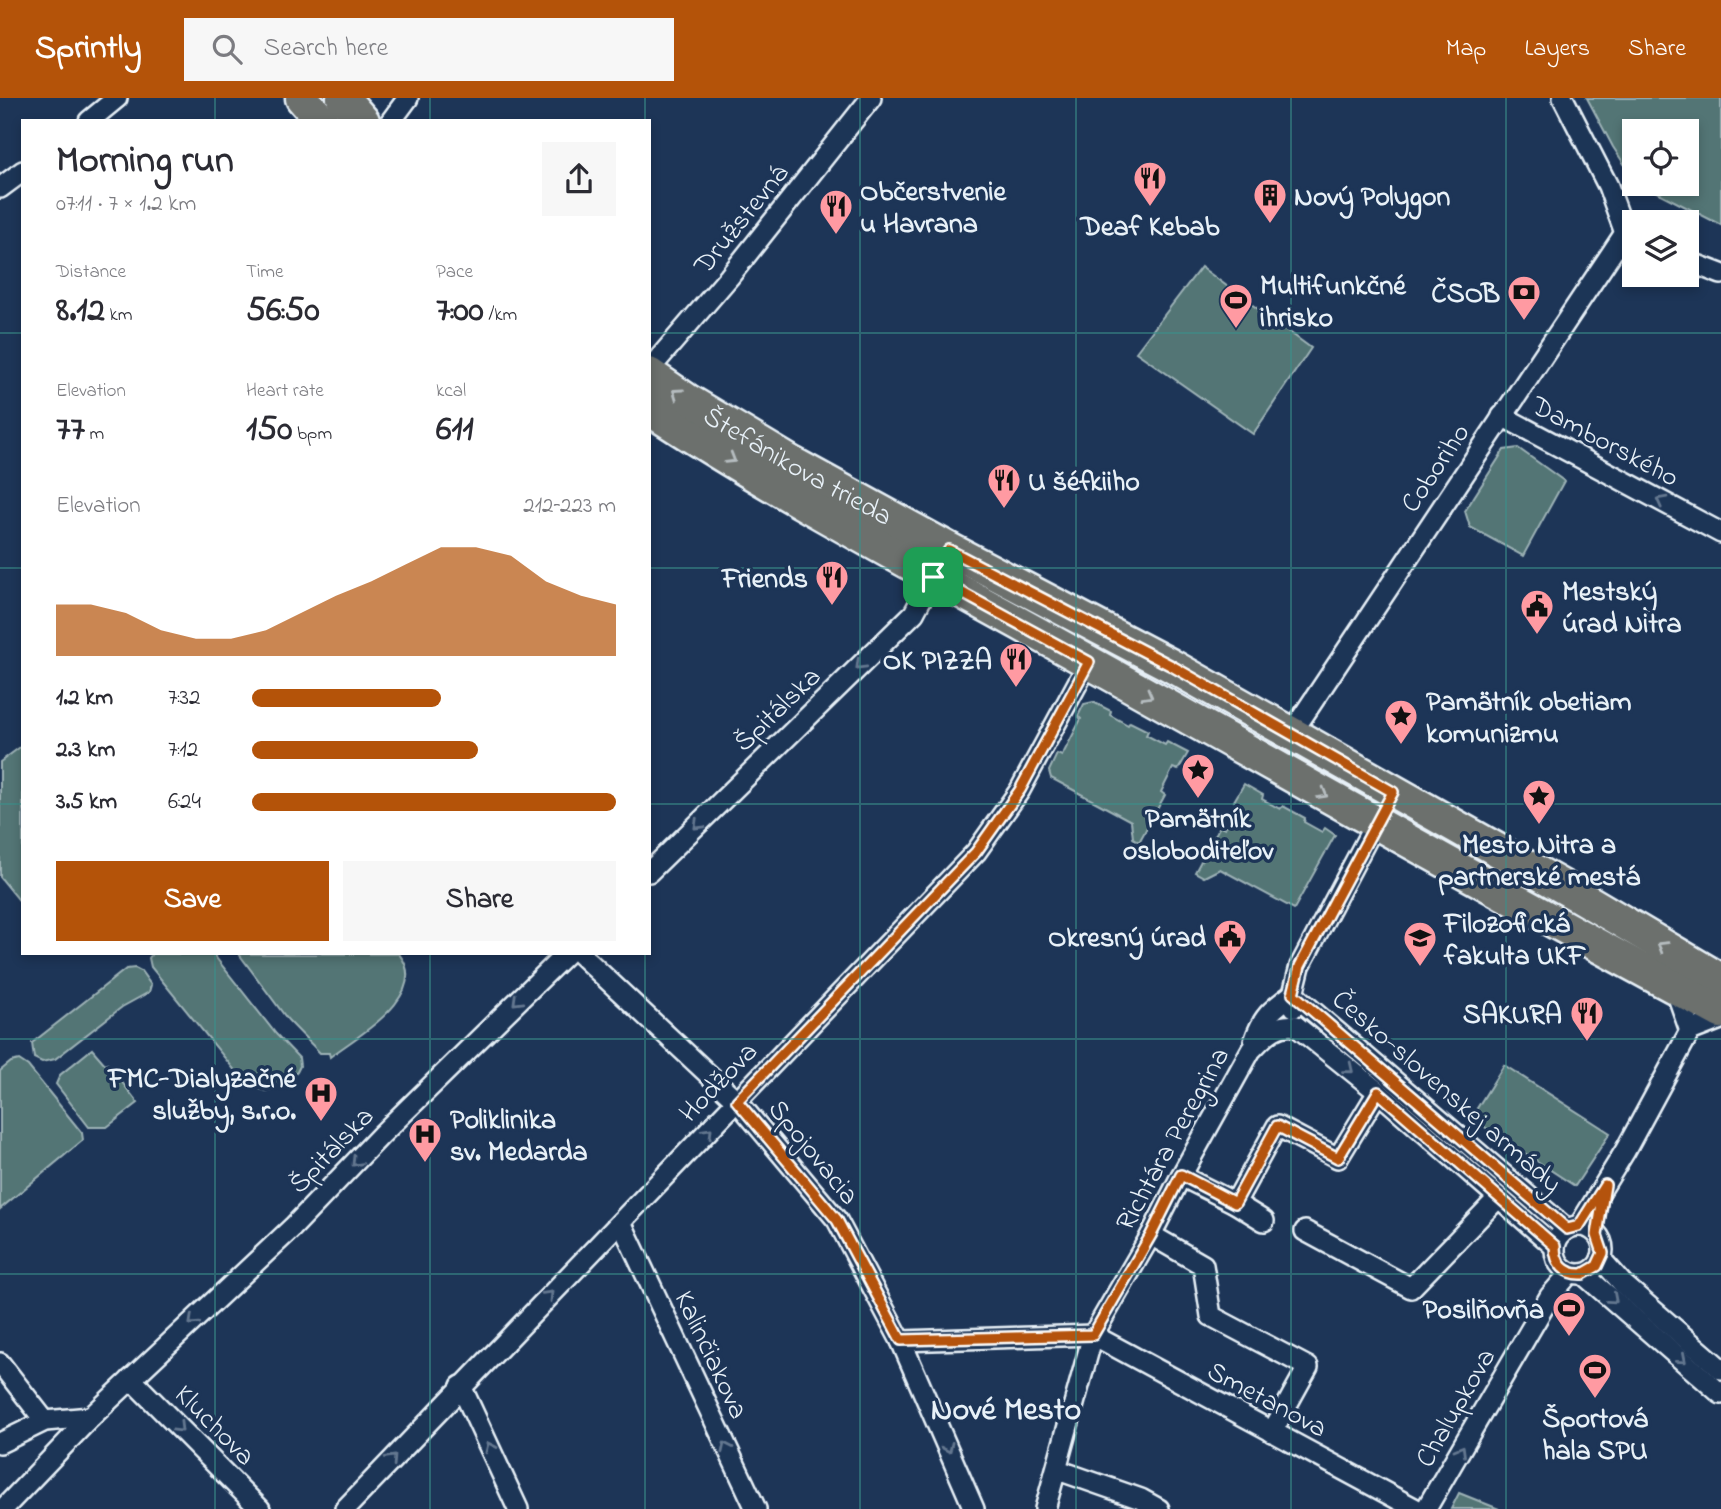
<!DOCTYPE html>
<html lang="en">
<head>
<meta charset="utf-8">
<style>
  body { margin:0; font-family:"Indie Flower",sans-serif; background:#f7f7f7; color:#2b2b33; height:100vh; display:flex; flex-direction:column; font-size:26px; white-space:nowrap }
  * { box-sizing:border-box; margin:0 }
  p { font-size:23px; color:#7c7c81 }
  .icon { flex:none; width:38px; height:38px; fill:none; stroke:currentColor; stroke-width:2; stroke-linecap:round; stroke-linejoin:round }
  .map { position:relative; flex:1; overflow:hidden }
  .details { position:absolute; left:21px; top:21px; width:630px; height:836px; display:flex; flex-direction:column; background:#fff; border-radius:0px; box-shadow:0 4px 10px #0003 }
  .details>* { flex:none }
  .fabs { position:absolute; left:1622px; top:21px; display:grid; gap:14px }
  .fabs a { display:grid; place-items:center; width:77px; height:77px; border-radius:0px; background:#fff; box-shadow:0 4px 10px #0003; font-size:35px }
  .pin { position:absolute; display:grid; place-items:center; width:60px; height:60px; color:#fff; margin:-30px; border-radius:14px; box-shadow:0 4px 10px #0006 }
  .round { display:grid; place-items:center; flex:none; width:74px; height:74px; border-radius:0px; background:#f7f7f7 }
  .head { display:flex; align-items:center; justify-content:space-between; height:119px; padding:0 35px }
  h1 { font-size:38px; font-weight:700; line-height:52px }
  .figures { display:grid; grid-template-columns:repeat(3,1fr); gap:10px; height:119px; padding:7px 35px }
  .figures div { display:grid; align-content:center }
  .figures b { font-size:35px; font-weight:700 }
  .figures small { font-size:19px; font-weight:400 }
  .figures p { font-size:19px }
  .chart { height:196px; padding:14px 35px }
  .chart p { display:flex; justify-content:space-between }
  .chart svg { width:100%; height:126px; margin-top:7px; fill:#b45309; opacity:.7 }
  .action { display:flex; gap:14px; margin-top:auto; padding:14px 35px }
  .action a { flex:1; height:80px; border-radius:0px; background:#b45309; color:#fff; font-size:28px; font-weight:700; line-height:80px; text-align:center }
  .action a+a { background:#f7f7f7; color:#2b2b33 }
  ul { padding:0 35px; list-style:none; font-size:23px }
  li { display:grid; grid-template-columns:112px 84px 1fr; align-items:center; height:52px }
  li i { height:18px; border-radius:9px; background:#b45309 }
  header { display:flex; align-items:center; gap:42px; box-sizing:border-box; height:98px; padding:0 35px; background:#b45309; color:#fff }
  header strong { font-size:33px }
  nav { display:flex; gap:38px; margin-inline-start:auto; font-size:24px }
  .search { width:490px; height:63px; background:#f7f7f7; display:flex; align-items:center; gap:18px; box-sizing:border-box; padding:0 24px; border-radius:0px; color:#7c7c81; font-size:26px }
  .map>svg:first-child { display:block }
  .green { fill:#527474; stroke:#9db2b6; stroke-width:2 }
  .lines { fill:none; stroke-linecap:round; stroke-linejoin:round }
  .minor-casing { stroke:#e8f1f8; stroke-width:24 }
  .primary-casing { stroke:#e8f1f8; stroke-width:37 }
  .minor { stroke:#1d3557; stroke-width:19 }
  .primary { stroke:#6c706d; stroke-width:32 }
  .oneway { stroke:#b6bdc0 }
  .oneway2 { stroke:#64778f }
  .route-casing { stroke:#fff; stroke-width:14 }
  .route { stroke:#b45309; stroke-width:9 }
  .grid { fill:none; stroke:#3a8f8a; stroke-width:2; stroke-opacity:0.55 }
  .labels { text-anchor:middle; stroke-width:7; stroke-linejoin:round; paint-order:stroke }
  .poi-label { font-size:28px; font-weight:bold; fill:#e8f1f8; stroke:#1d3557; text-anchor:start }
  .street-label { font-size:28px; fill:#e8f1f8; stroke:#1d3557 }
  .quarter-label { font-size:32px; font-weight:bold; fill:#e8f1f8; stroke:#1d3557 }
</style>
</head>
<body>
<header>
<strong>Sprintly</strong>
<div class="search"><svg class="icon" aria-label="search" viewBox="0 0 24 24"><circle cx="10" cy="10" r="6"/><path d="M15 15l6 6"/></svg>Search here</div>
<nav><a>Map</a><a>Layers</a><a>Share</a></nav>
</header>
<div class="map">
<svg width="1721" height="1411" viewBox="0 0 1721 1411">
  <rect width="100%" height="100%" fill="#1d3557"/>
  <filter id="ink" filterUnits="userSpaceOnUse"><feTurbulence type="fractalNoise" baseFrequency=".0143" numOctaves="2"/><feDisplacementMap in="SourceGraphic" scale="14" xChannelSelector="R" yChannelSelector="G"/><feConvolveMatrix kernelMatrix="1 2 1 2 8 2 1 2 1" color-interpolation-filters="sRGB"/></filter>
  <g filter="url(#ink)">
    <g class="green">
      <path d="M 1587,0 L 1721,0 L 1721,127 L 1641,86 L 1687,86 L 1687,33 L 1634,33 L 1634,81 L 1613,49 Z"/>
      <path d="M 1201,169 L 1311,250 L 1253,336 L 1136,254 Z"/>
      <path d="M 1518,350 L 1564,383 L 1523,458 L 1470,429 L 1465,413 L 1504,352 Z"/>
      <path d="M 1093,604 L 1111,613 L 1110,617 L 1128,627 L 1130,624 L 1148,633 L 1146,637 L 1165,647 L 1167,644 L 1188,655 L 1178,672 L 1173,670 L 1161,694 L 1165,697 L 1139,744 L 1133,740 L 1131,723 L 1051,680 L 1049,673 L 1057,656 L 1062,658 L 1081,621 L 1078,618 L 1084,606 Z"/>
      <path d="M 23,647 L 23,805 L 22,806 L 0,779 L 0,664 Z"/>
      <path d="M 1244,686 L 1263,697 L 1262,701 L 1280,711 L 1283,708 L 1305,720 L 1304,724 L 1322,734 L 1325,730 L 1335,737 L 1294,811 L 1220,771 L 1204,779 L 1195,774 L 1220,728 L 1225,730 L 1238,706 L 1234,703 Z"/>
      <path d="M 152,856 L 213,856 L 276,936 L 299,960 L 300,968 L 297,974 L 279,989 L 265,993 L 245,985 L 151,869 L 149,860 Z"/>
      <path d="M 239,856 L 399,856 C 432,897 357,938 330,959 L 329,955 L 320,955 L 288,922 Z"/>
      <path d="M 135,870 L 141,873 L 151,887 L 149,894 L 122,909 L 55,961 L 42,964 L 34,960 L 32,945 L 126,871 Z"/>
      <path d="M 92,951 L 105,966 L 107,965 L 138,1005 L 107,1029 L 89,1029 L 56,986 L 60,977 Z"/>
      <path d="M 19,962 L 28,968 L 82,1035 L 83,1042 L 0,1111 L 0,973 L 11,964 Z"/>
      <path d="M 1504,967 L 1610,1035 L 1575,1088 L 1471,1020 Z"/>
      <path d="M 1459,1395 L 1499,1411 L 1451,1411 Z"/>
    </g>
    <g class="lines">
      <defs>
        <g id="minor">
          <path d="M 1563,0 L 1608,88 L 1625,135 L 1634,139"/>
          <path d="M 89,23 L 117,0"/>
          <path d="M 391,23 L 408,0"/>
          <path d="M 0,90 L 23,73"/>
          <path d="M 1687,163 L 1721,176"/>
          <path d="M 649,272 L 729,179 L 871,0"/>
          <path d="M 1502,318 L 1721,435"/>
          <path d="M 1291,636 L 1625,135"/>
          <path d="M 649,774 L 914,515 L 933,479"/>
          <path d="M 580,856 L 737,1003 L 837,1122 L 901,1243 L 974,1411"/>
          <path d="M 1675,890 L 1690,933"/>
          <path d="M 1294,909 L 1293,896 L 1300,868 L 1375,726"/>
          <path d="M 1296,928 L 1378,994 L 1554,1148"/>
          <path d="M 1254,944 C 1262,919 1272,911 1293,896 L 1567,1131"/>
          <path d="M 1181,1078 L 1235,1105 L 1264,1123"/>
          <path d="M 1235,1105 L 1277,1028 L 1338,1060 L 1378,994"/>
          <path d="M 621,1124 L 756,1411"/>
          <circle cx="1579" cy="1152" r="24"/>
          <path d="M 1579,1128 L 1625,1053 L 1690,933 L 1721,921"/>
          <path d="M 1305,1133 L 1411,1190 L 1498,1100"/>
          <path d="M 1151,1137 L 1203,1167 L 1211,1218 L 1308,1269 L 1272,1334"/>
          <path d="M 1601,1161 L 1623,1186 L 1721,1271"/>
          <path d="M 1583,1176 L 1721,1296"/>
          <path d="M 901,1243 L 1093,1237 L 1416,1411"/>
          <path d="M 0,1265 L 45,1323"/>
          <path d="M 131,1281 L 260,1411"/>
          <path d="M 461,1288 L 518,1411"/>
          <path d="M 0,1345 L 45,1323 L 91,1319"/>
          <path d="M 1058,1372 L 1141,1401 L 1159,1411"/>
          <path d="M 3,1411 L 91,1319 L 293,1129 L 382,1036 L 566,856"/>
          <path d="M 345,1411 L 976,754 L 1020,692 L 1089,564"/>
          <path d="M 1045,1411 L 1093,1237 L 1151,1137 L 1181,1078 L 1251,952 C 1265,938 1275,925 1296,928"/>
          <path d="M 1426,1411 L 1550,1198 L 1570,1175"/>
        </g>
        <g id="primary">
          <path d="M 302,0 L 322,23"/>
          <path d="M 343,0 L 363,23"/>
          <path id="s1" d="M 649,276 L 687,302 L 792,365 L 949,451 L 1170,567 L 1579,798 L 1721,882"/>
          <path d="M 649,311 C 792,405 945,483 1094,567 C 1303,683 1510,802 1721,914"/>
        </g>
      </defs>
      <use href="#minor" class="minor-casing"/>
      <use href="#primary" class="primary-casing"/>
      <use href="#minor" class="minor"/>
      <use href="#primary" class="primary"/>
    </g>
    <defs><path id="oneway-chevron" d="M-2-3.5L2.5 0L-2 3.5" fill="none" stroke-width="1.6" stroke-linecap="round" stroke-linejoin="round" transform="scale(1.75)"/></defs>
    <g class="oneway">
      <use href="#oneway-chevron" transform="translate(677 295) rotate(-145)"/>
      <use href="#oneway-chevron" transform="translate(731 361) rotate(31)"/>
      <use href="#oneway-chevron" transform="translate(1148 597) rotate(29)"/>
      <use href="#oneway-chevron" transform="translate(1323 696) rotate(30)"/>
      <use href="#oneway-chevron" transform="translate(1662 848) rotate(-149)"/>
    </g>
    <g class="oneway2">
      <use href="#oneway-chevron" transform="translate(1661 403) rotate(-152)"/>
      <use href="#oneway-chevron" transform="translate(860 567) rotate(136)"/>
      <use href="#oneway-chevron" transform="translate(698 727) rotate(136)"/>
      <use href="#oneway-chevron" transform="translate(517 903) rotate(136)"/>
      <use href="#oneway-chevron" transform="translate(1349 971) rotate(39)"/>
      <use href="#oneway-chevron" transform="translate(708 1034) rotate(-46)"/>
      <use href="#oneway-chevron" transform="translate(356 1064) rotate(134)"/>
      <use href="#oneway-chevron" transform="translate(549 1197) rotate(-46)"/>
      <use href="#oneway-chevron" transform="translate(1613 1201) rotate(41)"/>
      <use href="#oneway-chevron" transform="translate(193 1223) rotate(137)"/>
      <use href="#oneway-chevron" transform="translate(1682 1261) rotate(41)"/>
      <use href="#oneway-chevron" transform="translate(179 1330) rotate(45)"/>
      <use href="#oneway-chevron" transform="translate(490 1349) rotate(-115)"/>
      <use href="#oneway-chevron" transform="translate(726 1349) rotate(-115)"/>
      <use href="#oneway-chevron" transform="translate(948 1350) rotate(66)"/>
      <use href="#oneway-chevron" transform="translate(1461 1352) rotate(-60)"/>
      <use href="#oneway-chevron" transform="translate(392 1361) rotate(-47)"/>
    </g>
  </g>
  <g class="lines" filter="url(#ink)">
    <defs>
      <path id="route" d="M 949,452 L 1170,567 L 1393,694 L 1300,868 L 1293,896 L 1567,1131 L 1579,1128 L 1605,1087 L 1597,1137 L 1603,1155 L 1597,1168 L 1583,1176 C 1565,1177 1555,1166 1555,1148 L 1378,994 L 1338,1060 L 1277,1028 L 1235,1105 L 1181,1077 L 1151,1137 L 1093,1237 L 901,1242 L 837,1122 L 737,1003 L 976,754 L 1020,692 L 1089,564 L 933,479 Z"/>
    </defs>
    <use href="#route" class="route-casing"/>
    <use href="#route" class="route"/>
  </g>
  <path class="grid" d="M 215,0 L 215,23M 430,0 L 430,23M 645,0 L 645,23M 860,0 L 860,1411M 1076,0 L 1076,1411M 1291,0 L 1291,1411M 1506,0 L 1506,1411M 0,235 L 23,235M 649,235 L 1721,235M 0,470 L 23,470M 649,470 L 1721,470M 0,706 L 23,706M 649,706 L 1721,706M 215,856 L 215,1411M 430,856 L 430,1411M 645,856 L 645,1411M 0,941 L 1721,941M 0,1176 L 1721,1176"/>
  <defs>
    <symbol id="restaurant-pin" viewBox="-11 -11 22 30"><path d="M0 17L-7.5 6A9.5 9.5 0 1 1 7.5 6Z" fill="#ff9aa2" stroke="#1d3557"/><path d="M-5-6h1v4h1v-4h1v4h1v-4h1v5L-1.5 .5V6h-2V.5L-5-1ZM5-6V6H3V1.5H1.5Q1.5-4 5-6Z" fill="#111"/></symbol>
    <symbol id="building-pin" viewBox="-11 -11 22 30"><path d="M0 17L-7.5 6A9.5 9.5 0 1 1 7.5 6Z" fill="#ff9aa2" stroke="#1d3557"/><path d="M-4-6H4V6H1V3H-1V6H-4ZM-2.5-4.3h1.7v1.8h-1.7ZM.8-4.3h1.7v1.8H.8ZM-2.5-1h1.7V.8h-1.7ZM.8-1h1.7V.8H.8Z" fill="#111"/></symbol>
    <symbol id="bank-pin" viewBox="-11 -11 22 30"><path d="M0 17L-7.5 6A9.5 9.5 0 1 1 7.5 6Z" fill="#ff9aa2" stroke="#1d3557"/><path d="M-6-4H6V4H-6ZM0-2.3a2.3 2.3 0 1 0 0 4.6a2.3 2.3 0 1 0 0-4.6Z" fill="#111"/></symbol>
    <symbol id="stadium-pin" viewBox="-11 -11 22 30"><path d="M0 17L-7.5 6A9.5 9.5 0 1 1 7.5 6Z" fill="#ff9aa2" stroke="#1d3557"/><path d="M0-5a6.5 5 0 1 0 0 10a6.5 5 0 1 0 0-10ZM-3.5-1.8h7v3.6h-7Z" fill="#111"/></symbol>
    <symbol id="civic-pin" viewBox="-11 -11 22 30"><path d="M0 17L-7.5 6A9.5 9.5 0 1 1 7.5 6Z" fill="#ff9aa2" stroke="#1d3557"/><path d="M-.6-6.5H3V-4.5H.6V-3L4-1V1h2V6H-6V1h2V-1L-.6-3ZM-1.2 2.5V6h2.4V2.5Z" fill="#111"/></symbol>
    <symbol id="sight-pin" viewBox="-11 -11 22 30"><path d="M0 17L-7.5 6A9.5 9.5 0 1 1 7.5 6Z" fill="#ff9aa2" stroke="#1d3557"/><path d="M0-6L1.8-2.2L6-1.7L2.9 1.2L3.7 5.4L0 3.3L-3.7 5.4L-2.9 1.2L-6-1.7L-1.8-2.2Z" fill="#111"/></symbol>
    <symbol id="university-pin" viewBox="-11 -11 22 30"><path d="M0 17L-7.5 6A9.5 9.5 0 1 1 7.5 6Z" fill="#ff9aa2" stroke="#1d3557"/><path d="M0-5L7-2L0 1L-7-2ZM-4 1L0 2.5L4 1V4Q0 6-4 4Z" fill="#111"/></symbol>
    <symbol id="hospital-pin" viewBox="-11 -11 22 30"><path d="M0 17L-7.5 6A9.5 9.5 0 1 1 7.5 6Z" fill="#ff9aa2" stroke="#1d3557"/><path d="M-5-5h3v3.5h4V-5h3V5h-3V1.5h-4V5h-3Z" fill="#111"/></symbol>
  </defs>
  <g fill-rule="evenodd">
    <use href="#restaurant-pin" x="1131" y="61" width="38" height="52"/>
    <use href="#building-pin" x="1251" y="78" width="38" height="52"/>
    <use href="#restaurant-pin" x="817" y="89" width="38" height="52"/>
    <use href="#bank-pin" x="1505" y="175" width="38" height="52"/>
    <use href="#stadium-pin" x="1217" y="183" width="38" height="52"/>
    <use href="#restaurant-pin" x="985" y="363" width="38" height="52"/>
    <use href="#restaurant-pin" x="813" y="460" width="38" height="52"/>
    <use href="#civic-pin" x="1518" y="489" width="38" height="52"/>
    <use href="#restaurant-pin" x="997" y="542" width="38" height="52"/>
    <use href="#sight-pin" x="1382" y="599" width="38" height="52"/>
    <use href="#sight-pin" x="1179" y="653" width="38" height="52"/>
    <use href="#sight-pin" x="1520" y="679" width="38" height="52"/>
    <use href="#civic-pin" x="1211" y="819" width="38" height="52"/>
    <use href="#university-pin" x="1401" y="821" width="38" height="52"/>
    <use href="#restaurant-pin" x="1568" y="896" width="38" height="52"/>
    <use href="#hospital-pin" x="302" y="976" width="38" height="52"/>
    <use href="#hospital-pin" x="406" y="1017" width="38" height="52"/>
    <use href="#stadium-pin" x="1550" y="1191" width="38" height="52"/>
    <use href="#stadium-pin" x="1576" y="1253" width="38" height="52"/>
  </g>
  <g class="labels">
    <g class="poi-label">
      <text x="860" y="102">Občerstvenie<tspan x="860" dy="32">u Havrana</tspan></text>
      <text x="1294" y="107">Nový Polygon</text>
      <text x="1150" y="137" text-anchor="middle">Deaf Kebab</text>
      <text x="1260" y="196">Multifunkčné<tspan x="1260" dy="32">ihrisko</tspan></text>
      <text x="1500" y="204" text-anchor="end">ČSOB</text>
      <text x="1028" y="392">U šéfkiiho</text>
      <text x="808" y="489" text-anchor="end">Friends</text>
      <text x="1562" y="502">Mestský<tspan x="1562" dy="32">úrad Nitra</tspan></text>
      <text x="992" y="571" text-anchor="end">OK PIZZA</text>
      <text x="1426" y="612">Pamätník obetiam<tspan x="1426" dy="32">komunizmu</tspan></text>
      <text x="1198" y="729" text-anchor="middle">Pamätník<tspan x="1198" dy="32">osloboditeľov</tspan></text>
      <text x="1539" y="755" text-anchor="middle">Mesto Nitra a<tspan x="1539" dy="32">partnerské mestá</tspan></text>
      <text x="1444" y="834">Filozofická<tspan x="1444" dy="32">fakulta UKF</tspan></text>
      <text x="1206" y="848" text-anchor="end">Okresný úrad</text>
      <text x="1562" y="925" text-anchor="end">SAKURA</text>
      <text x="296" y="989" text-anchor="end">FMC-Dialyzačné<tspan x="296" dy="32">služby, s.r.o.</tspan></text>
      <text x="450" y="1030">Poliklinika<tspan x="450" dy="32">sv. Medarda</tspan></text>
      <text x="1544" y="1220" text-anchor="end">Posilňovňa</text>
      <text x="1595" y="1329" text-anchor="middle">Športová<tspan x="1595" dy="32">hala SPU</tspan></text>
    </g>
    <g class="street-label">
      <text transform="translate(740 120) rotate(-51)" y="10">Družstevná</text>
      <text transform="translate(1606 342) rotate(28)" y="10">Damborského</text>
      <text dy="10" stroke="none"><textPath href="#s1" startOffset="175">Štefánikova trieda</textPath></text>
      <text transform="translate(1434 369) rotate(-56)" y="10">Coboriho</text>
      <text transform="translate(776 610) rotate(-44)" y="10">Špitálska</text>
      <text transform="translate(717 983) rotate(-46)" y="10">Hodžova</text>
      <text transform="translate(1448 992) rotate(41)" y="10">Česko-slovenskej armády</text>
      <text transform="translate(1171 1040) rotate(-61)" y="10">Richtára Peregrina</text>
      <text transform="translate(330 1051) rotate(-46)" y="10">Špitálska</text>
      <text transform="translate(815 1053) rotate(51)" y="10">Spojovacia</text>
      <text transform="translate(713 1256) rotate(65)" y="10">Kalinčiakova</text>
      <text transform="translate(1268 1300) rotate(28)" y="10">Smetanova</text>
      <text transform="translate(1454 1309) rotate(-60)" y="10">Chalupkova</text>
      <text transform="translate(216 1326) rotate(45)" y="10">Kluchova</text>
    </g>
    <g class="quarter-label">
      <text x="1006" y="1321">Nové Mesto</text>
    </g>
  </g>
</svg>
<div class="fabs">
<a><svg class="icon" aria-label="locate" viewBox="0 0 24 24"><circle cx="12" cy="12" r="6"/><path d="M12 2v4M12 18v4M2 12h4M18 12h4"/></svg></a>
<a><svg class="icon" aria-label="layers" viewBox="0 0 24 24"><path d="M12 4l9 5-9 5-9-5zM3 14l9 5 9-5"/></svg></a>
</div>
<div class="pin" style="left:933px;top:479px;background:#1e9e55"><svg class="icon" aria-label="arrive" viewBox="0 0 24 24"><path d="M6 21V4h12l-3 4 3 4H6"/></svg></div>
<section class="details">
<div class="head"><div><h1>Morning run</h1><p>07:11 · 7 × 1.2 km</p></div><a class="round"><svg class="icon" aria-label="share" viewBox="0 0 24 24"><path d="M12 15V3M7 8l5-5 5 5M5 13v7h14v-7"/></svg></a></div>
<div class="figures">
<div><p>Distance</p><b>8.12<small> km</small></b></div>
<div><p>Time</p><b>56:50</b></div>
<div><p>Pace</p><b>7:00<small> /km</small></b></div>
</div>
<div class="figures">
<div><p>Elevation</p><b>77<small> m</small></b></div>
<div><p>Heart rate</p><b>150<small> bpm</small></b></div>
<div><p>kcal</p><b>611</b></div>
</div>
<div class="chart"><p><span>Elevation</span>212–223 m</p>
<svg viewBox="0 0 160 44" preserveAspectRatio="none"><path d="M0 44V26L10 26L20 29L30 35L40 38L50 38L60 35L70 29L80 23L90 18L100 12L110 6L120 6L130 9L140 18L150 23L160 26V44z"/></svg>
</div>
<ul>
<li><b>1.2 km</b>7:32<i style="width:52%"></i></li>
<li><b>2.3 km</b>7:12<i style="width:62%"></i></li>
<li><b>3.5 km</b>6:24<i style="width:100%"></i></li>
</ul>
<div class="action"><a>Save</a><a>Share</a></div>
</section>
</div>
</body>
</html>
